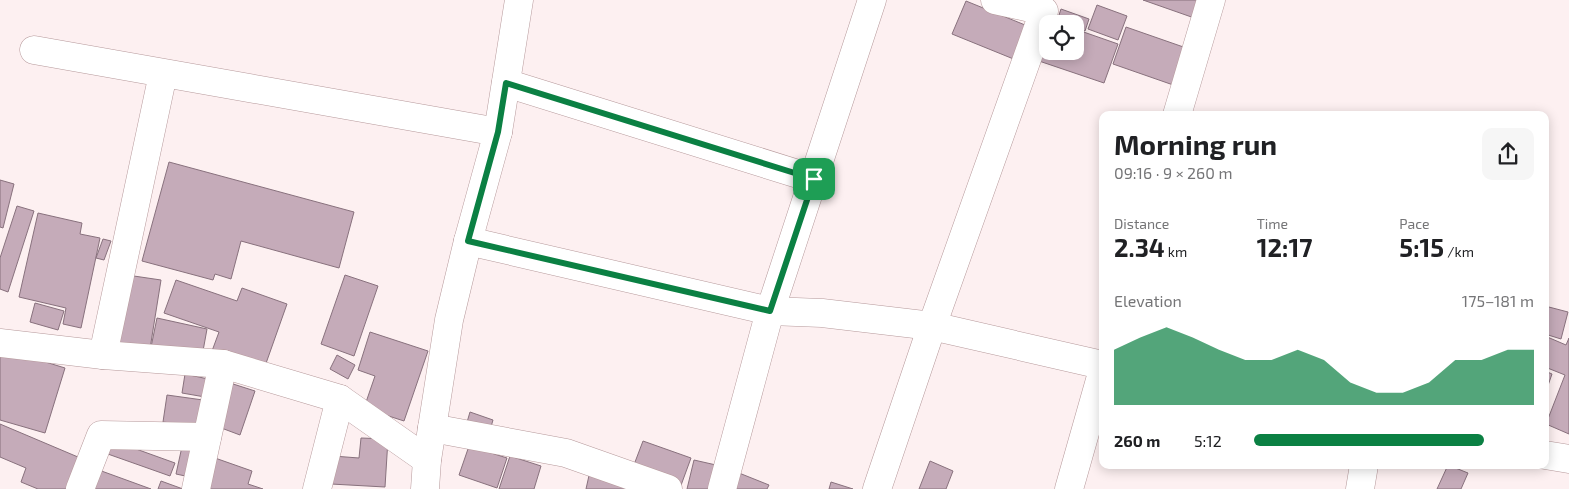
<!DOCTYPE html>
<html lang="en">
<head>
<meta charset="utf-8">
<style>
  body { margin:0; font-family:"Exo 2",sans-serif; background:#f6f6f6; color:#202124; height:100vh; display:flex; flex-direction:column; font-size:19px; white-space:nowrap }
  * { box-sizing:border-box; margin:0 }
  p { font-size:16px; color:#757577 }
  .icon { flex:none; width:28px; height:28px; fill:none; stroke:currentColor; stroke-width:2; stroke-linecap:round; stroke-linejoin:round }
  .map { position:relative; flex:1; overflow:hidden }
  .panel { position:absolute; left:1099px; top:111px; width:450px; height:358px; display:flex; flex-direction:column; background:#fff; border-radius:10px; box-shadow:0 2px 12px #0003 }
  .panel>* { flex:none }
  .tools { position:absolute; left:1039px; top:15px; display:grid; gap:10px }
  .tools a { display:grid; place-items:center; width:45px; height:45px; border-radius:10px; background:#fff; box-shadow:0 2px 12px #0003; font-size:25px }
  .pin { position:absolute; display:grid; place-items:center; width:42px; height:42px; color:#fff; margin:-21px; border-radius:10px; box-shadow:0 2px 8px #0006 }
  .round { display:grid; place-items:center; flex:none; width:52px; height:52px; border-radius:10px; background:#f6f6f6 }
  .summary { display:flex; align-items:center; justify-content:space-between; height:85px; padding:0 15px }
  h1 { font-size:28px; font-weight:700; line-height:38px }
  .metrics { display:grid; grid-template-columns:repeat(3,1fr); gap:8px; height:85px; padding:5px 15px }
  .metrics div { display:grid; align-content:center }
  .metrics b { font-size:25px; font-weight:700 }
  .metrics small { font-size:14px; font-weight:400 }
  .metrics p { font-size:14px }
  .chart { height:140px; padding:10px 15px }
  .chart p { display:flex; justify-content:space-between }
  .chart svg { width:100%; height:90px; margin-top:5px; fill:#0b8043; opacity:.7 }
  ul { padding:0 15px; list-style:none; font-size:16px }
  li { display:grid; grid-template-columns:80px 60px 1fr; align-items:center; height:38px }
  li i { height:12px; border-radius:6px; background:#0b8043 }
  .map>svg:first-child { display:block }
  .building { fill:#c5abb9; stroke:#88717d }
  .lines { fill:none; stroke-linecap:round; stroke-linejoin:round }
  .street-casing { stroke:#b6999b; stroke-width:29 }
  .street { stroke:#fff; stroke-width:28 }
  .route-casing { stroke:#fff; stroke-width:10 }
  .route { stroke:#0b8043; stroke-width:6 }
</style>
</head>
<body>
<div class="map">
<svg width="1569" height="489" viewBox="0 0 1569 489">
  <rect width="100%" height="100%" fill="#fdf0f1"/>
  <g class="building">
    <path d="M 1143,0 L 1206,0 L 1200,20 Z"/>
    <path d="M 966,1 L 1030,27 L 1016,60 L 952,34 Z"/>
    <path d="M 1097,5 L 1127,16 L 1118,40 L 1088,29 Z"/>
    <path d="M 1061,9 L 1089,19 L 1085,31 L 1075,27 L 1075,24 L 1065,24 L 1057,21 Z"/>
    <path d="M 1126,27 L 1192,50 L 1179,87 L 1113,64 Z"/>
    <path d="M 1075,29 L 1118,44 L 1104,83 L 1039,61 L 1048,36 L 1048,51 L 1075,51 Z"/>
    <path d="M 169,162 L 354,212 L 339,268 L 241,241 L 231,279 L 215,274 L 213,280 L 142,261 Z"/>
    <path d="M 0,180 L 14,184 L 3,228 L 0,227 Z"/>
    <path d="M 17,206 L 34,211 L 8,292 L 0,289 L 0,258 Z"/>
    <path d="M 38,213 L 82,223 L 80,234 L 100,238 L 81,328 L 63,324 L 66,308 L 19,297 Z"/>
    <path d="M 103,239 L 111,241 L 104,260 L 96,258 Z"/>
    <path d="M 127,275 L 161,280 L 149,355 L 111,349 Z"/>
    <path d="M 345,275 L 378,286 L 354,356 L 321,344 Z"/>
    <path d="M 176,280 L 237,301 L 242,288 L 287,304 L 264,369 L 212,351 L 219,332 L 164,313 Z"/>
    <path d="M 35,303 L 64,311 L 58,330 L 30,322 Z"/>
    <path d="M 1545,306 L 1568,312 L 1561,339 L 1545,334 Z"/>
    <path d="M 157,318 L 207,329 L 201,362 L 150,352 Z"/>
    <path d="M 370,332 L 428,351 L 404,421 L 364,408 L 375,376 L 358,370 Z"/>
    <path d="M 1545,336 L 1566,345 L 1569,338 L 1569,434 L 1546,424 L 1565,375 L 1545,367 Z"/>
    <path d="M 0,348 L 65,368 L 45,433 L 0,420 Z"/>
    <path d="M 337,355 L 355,365 L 348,379 L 330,369 Z"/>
    <path d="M 1545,371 L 1552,374 L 1545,394 Z"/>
    <path d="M 185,374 L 208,379 L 205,397 L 182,393 Z"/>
    <path d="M 230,383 L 255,391 L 240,435 L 216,426 Z"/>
    <path d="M 167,395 L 203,400 L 200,427 L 163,422 Z"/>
    <path d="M 470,412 L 493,420 L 488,437 L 465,429 Z"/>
    <path d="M 0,424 L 85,460 L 73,489 L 38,489 L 21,482 L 26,468 L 0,457 Z"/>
    <path d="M 361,438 L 388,439 L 385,487 L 331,484 L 333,456 L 359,458 Z"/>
    <path d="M 111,440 L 175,463 L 170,476 L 105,453 Z"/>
    <path d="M 643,441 L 691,458 L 680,488 L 632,470 Z"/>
    <path d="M 183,442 L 197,445 L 190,477 L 176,474 Z"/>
    <path d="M 469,446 L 507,458 L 497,488 L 459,475 Z"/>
    <path d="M 510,456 L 541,466 L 534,489 L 499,489 Z"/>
    <path d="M 215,458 L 252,471 L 248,484 L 263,489 L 204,489 Z"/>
    <path d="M 694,460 L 716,465 L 711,489 L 687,489 Z"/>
    <path d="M 930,461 L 953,471 L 946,489 L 919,489 Z"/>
    <path d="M 1448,465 L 1468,473 L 1461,489 L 1437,489 Z"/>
    <path d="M 96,469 L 151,489 L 89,489 Z"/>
    <path d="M 590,471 L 628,489 L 586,489 Z"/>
    <path d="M 739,473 L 769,485 L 767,489 L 733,489 Z"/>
    <path d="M 161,481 L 183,489 L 158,489 Z"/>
    <path d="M 831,482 L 853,489 L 829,489 Z"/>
  </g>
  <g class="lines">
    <defs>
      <g id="street">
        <path d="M 34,50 L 498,132"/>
        <path d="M 506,83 L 814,179"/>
        <path d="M 1177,115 L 1211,0"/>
        <path d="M 468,241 L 770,311 L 822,313 L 932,326 L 1102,365"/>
        <path d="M 0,343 L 103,355 L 223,364 L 340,399 L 427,460"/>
        <path d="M 103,355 L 163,74"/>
        <path d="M 432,428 L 566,453 L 668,489"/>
        <path d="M 1545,455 L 1569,459"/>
        <path d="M 80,489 L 101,435 L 207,437"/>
        <path d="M 196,489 L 223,364"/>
        <path d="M 317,489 L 340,399"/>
        <path d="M 425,489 L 427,460 L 449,320 L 468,241 L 498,132 L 519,0"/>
        <path d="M 722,489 L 770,311 L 872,0"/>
        <path d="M 877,489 L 932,326 L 1044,11 L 995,0"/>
        <path d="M 1069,489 L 1102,373"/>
        <path d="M 1360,489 L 1364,465"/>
      </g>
    </defs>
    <use href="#street" class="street-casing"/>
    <use href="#street" class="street"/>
  </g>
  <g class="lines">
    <defs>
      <path id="route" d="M 506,83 L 814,179 L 770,311 L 468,241 L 498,132 Z"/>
    </defs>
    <use href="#route" class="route-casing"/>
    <use href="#route" class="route"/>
  </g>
</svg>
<div class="tools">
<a><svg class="icon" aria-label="locate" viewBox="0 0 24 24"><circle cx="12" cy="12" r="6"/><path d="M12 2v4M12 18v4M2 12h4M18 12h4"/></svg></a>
</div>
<div class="pin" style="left:814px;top:179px;background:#1e9e55"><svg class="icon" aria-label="arrive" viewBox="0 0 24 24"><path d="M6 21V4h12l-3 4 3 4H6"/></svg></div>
<section class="panel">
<div class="summary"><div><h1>Morning run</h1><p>09:16 · 9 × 260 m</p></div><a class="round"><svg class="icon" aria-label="share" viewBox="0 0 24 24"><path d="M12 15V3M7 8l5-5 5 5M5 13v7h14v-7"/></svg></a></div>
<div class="metrics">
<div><p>Distance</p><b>2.34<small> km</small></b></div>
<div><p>Time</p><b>12:17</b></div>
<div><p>Pace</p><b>5:15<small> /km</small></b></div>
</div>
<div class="chart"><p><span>Elevation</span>175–181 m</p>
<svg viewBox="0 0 160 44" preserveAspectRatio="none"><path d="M0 44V17L10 11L20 6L30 11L40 17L50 22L60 22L70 17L80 22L90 33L100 38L110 38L120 33L130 22L140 22L150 17L160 17V44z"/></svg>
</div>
<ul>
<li><b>260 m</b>5:12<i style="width:82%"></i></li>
</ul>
</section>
</div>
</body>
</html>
